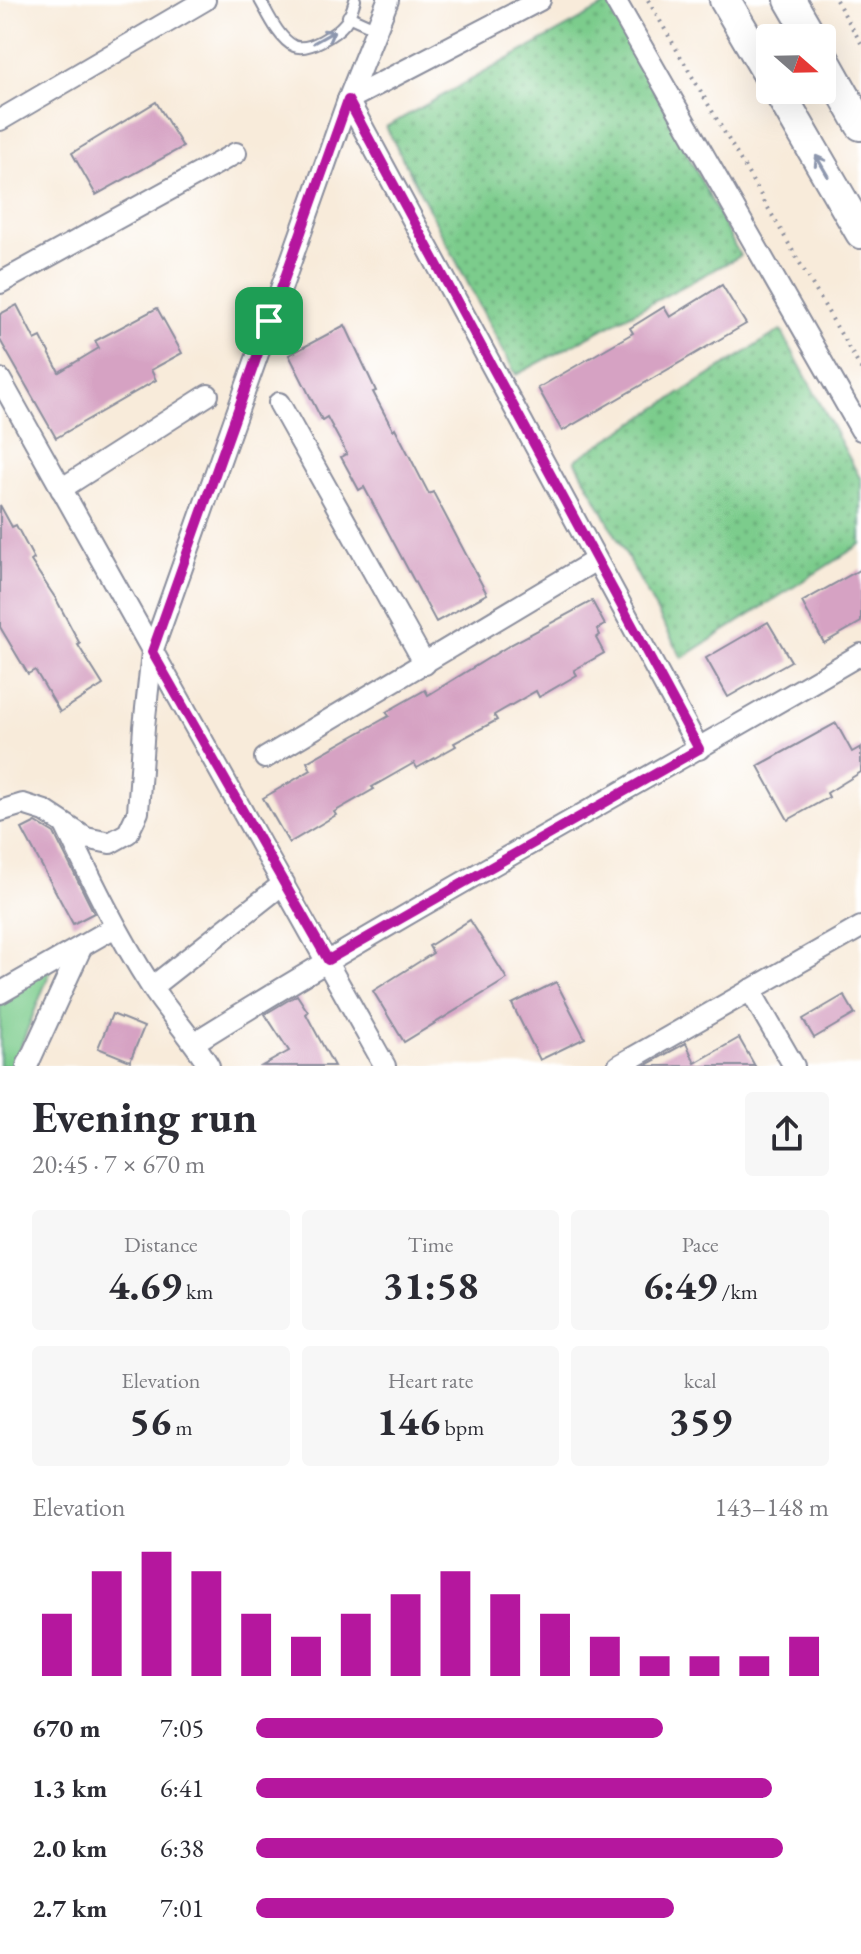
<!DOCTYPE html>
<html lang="en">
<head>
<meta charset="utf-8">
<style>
  body { margin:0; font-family:"EB Garamond",serif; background:#f7f7f7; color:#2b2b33; height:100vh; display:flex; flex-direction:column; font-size:30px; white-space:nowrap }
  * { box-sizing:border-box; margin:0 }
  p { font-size:26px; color:#7c7c81 }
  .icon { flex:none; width:44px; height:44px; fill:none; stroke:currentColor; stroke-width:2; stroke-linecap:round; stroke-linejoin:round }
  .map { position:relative; height:1066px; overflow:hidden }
  .drawer { display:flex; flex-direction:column; background:#fff; flex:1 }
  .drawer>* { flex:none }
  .needle { width:52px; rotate:110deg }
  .buttons { position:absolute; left:756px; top:24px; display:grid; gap:16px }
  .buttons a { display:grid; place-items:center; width:80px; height:80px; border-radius:8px; background:#fff; box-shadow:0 8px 32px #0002; font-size:40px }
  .pin { position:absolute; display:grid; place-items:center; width:68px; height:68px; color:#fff; margin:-34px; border-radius:16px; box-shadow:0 4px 12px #0006 }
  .round { display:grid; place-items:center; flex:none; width:84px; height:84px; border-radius:8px; background:#f7f7f7 }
  .summary { display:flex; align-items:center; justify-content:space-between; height:136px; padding:0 32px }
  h1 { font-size:44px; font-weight:700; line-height:60px }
  .figures { display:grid; grid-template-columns:repeat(3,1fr); gap:12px; height:136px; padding:8px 32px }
  .figures div { display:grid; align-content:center; border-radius:8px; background:#f7f7f7; text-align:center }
  .figures b { font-size:40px; font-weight:700 }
  .figures small { font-size:22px; font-weight:400 }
  .figures p { font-size:22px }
  .chart { height:224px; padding:16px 32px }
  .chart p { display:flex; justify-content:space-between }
  .chart svg { width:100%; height:144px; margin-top:8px; stroke:#b5179e; stroke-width:6 }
  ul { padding:0 32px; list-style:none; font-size:26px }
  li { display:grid; grid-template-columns:128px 96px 1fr; align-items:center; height:60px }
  li i { height:20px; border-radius:10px; background:#b5179e }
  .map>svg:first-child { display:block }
  .grass { fill:url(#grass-dots); stroke:#4c7e75; stroke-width:2 }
  .green { fill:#7ccc8c; stroke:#4c7e75; stroke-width:2 }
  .building { fill:#d6a2c3 }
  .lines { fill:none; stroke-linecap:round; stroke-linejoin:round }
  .service-casing { stroke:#8a8d9c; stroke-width:14 }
  .minor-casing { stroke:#8a8d9c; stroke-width:24 }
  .secondary-casing { stroke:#8a8d9c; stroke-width:34 }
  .path { stroke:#8a8d9c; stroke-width:4; stroke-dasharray:2 6; stroke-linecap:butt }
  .service { stroke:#fff; stroke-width:10 }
  .minor { stroke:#fff; stroke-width:20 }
  .secondary { stroke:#fff; stroke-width:30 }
  .oneway { stroke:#8d97ae }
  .route-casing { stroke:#fff; stroke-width:16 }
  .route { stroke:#b5179e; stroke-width:10 }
</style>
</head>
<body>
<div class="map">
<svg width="861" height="1066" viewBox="0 0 861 1066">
  <defs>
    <pattern id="grass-dots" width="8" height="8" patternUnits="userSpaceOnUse" patternTransform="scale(2)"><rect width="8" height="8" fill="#7ccc8c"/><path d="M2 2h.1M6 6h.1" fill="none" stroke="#65a676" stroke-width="1.8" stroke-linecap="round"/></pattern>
  </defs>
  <rect width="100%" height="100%" fill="#fff"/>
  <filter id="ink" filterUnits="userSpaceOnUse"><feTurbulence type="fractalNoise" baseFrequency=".0125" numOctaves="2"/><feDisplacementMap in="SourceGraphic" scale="16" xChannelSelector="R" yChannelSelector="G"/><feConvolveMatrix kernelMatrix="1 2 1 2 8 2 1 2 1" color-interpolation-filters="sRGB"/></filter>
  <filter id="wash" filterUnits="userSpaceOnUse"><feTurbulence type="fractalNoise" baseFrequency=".006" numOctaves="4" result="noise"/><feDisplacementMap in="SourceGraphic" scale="32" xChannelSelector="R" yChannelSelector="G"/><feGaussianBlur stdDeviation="1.8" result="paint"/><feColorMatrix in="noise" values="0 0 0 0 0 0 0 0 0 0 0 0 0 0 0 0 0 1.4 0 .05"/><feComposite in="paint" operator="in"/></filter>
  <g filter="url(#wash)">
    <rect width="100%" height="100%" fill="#f8ebda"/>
    <g class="grass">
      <path d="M 610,3 L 740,256 L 516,375 L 386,127 Z"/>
      <path d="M 781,330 L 861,480 L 861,544 L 682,658 L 575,460 Z"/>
    </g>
    <path class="green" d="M 52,967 L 13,1066 L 0,1066 L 0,998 Z"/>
    <g id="blocks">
      <g class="building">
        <path d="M 156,102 L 183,147 L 96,195 L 72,153 Z"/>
        <path d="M 722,285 L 746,324 L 562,431 L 538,388 L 633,333 L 630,328 L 664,307 L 670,317 Z"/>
        <path d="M 17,305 L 35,340 L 41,337 L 59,372 L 99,348 L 95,341 L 157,308 L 182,353 L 151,370 L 156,380 L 56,438 L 0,340 L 0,314 Z"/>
        <path d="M 345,325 L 376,391 L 373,392 L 393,430 L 395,428 L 429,494 L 433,492 L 487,594 L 436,622 L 364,487 L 359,490 L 341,457 L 347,454 L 327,417 L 322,420 L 289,355 Z"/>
        <path d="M 0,505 L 12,527 L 16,525 L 34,559 L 31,561 L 56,599 L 80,644 L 78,645 L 103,685 L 60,712 L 35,670 L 28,674 L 0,627 Z"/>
        <path d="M 861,569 L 861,622 L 824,643 L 802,602 Z"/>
        <path d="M 592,601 L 605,625 L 597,629 L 600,635 L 596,638 L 604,653 L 574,670 L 577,675 L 539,697 L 536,691 L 494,715 L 497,720 L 454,743 L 456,746 L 417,768 L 414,763 L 372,787 L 374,789 L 334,812 L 336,815 L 289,843 L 263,798 L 311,770 L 307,762 L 389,716 L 386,712 L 425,690 L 428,695 L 510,645 Z"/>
        <path d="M 768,622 L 791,661 L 728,697 L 706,658 Z"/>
        <path d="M 836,723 L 852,752 L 861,747 L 861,772 L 827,793 L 829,797 L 788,820 L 758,766 Z"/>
        <path d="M 36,822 L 54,833 L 94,913 L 73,924 L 22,829 Z"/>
        <path d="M 470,920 L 507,979 L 404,1042 L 373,991 L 433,953 L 429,946 Z"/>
        <path d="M 556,982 L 585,1038 L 540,1060 L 512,1004 Z"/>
        <path d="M 297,995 L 308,1012 L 306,1014 L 334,1066 L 262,1066 L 289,1051 L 265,1014 Z"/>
        <path d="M 844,995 L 855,1014 L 814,1038 L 803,1019 Z"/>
        <path d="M 112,1014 L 144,1027 L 130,1061 L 98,1048 Z"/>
        <path d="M 739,1038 L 755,1066 L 644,1066 L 686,1043 L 695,1063 Z"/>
      </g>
    </g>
  </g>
  <g filter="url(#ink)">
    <use href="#blocks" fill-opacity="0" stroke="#8a8d9c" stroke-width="2"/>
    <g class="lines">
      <defs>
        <g id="service">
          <path d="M 260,0 C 268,14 279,39 294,46 C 308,52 336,34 345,23 C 350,17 353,7 355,0"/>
          <path d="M 348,16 L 377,29"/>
        </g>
        <g id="minor">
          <path d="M 615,0 L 861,430"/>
          <path d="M 348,100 L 699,749"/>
          <path d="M 348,100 L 540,0"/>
          <path d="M 0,120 L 205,0"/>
          <path d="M 0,283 L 236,153"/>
          <path d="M 0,379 L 385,1066"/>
          <path d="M 279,403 L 425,664"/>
          <path d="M 61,489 L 208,395"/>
          <path d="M 265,758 L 596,560"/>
          <path d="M 0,811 L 23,804 L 45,811 L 86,838 L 110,843 L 128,833 L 138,812 L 144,727 L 152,652 L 348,100 L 388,0"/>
          <path d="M 66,827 C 92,881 118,935 151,986 C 169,1014 192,1037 209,1066"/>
          <path d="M 152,987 L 284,883"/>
          <path d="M 750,990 L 794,1066"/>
          <path d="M 0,993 L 115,927"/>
          <path d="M 195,1042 C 413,906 640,784 861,654"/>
          <path d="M 27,1066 L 82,946"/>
          <path d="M 618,1066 L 861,927"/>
        </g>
        <g id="secondary">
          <path d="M 725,0 L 770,77"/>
          <path d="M 790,0 L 812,38"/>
          <path d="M 822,56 L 861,125"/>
          <path d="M 778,90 L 861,233"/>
        </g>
      </defs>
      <use href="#service" class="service-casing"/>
      <use href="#minor" class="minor-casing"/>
      <use href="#secondary" class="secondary-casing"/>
      <g class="path">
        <path d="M 648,0 L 861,369"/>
        <path d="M 836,0 L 861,43"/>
      </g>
      <use href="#service" class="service"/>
      <use href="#minor" class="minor"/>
      <use href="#secondary" class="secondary"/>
    </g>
    <defs><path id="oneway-shaft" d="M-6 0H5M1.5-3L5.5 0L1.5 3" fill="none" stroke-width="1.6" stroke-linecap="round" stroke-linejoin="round" transform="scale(2)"/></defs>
    <g class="oneway">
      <use href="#oneway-shaft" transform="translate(324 37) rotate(-29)"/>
      <use href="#oneway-shaft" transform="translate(822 166) rotate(-120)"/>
    </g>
  </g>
  <g class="lines" filter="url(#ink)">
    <defs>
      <path id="route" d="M 348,100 L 699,749 L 328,960 L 152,652 Z"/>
    </defs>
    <use href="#route" class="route-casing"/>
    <use href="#route" class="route"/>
  </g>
</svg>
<div class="buttons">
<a><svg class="needle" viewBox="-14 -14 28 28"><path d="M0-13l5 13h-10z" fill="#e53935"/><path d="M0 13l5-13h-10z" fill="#7c7c81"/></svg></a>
</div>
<div class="pin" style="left:269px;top:321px;background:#1e9e55"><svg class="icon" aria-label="arrive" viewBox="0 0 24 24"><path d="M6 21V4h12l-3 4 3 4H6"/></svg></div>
</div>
<section class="drawer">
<div class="summary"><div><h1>Evening run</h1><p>20:45 · 7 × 670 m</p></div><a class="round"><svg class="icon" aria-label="share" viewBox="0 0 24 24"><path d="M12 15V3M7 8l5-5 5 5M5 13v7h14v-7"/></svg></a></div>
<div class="figures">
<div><p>Distance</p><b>4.69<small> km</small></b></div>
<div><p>Time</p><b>31:58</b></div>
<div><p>Pace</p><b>6:49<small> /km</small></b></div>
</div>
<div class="figures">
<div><p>Elevation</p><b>56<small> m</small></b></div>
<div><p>Heart rate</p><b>146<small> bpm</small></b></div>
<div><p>kcal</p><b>359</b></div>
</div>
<div class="chart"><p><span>Elevation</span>143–148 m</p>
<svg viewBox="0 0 160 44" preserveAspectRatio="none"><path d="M5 44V25M15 44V12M25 44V6M35 44V12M45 44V25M55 44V32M65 44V25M75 44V19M85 44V12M95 44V19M105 44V25M115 44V32M125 44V38M135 44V38M145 44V38M155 44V32"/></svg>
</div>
<ul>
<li><b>670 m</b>7:05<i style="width:71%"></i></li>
<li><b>1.3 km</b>6:41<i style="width:90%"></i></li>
<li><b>2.0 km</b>6:38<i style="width:92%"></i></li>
<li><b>2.7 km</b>7:01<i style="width:73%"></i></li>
</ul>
</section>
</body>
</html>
